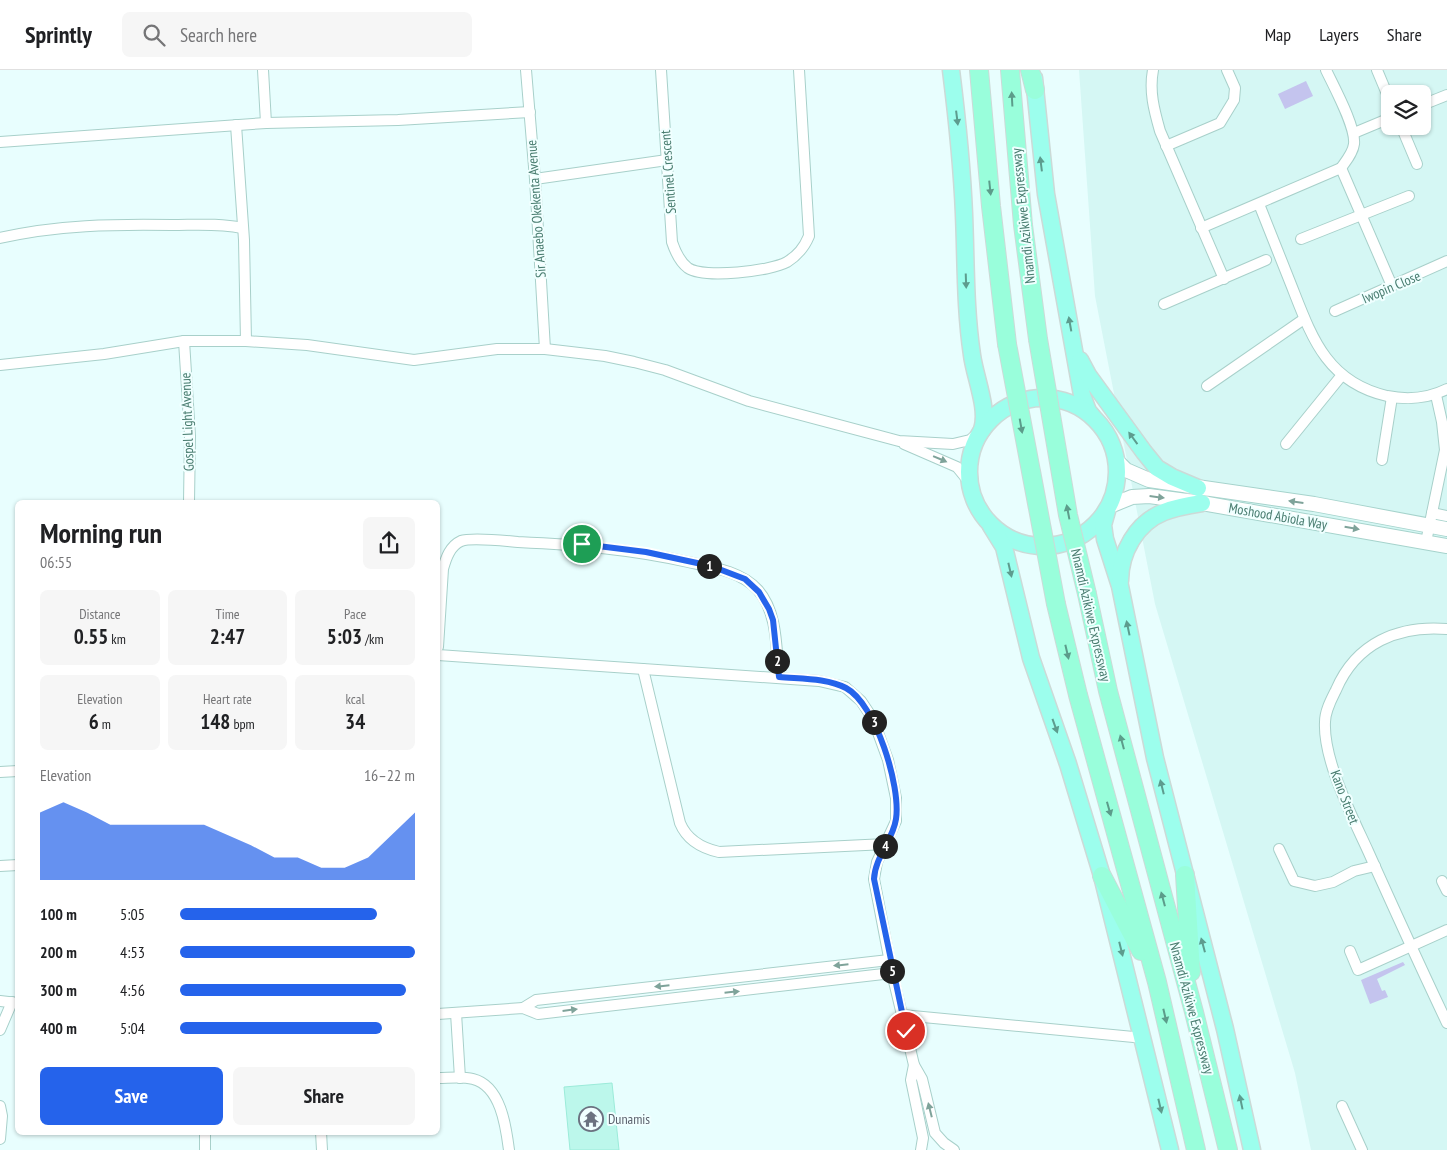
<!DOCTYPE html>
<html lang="en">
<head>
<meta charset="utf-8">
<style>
  body { margin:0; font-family:"PT Sans Narrow",sans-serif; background:#f6f6f6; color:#202124; height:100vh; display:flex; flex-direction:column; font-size:19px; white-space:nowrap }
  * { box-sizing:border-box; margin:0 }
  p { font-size:16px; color:#757577 }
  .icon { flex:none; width:28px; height:28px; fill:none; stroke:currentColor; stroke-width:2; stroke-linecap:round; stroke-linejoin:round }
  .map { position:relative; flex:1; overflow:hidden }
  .details { position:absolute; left:15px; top:430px; width:425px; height:635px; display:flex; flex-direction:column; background:#fff; border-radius:8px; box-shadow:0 1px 4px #0004 }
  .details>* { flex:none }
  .buttons { position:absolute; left:1381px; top:15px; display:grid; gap:10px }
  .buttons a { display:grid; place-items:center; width:50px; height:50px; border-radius:8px; background:#fff; box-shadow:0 1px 4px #0004; font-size:25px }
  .pin { position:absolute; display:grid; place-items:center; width:42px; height:42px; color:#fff; margin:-21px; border:2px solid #fff; border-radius:50%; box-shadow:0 1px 5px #0007 }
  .km { position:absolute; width:25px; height:25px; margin:-12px; border-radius:50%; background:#222; color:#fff; font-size:14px; line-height:25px; text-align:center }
  .round { display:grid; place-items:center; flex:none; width:52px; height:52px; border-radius:8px; background:#f6f6f6 }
  .summary { display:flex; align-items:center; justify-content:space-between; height:85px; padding:0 25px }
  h1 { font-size:28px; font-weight:700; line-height:38px }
  .metrics { display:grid; grid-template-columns:repeat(3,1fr); gap:8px; height:85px; padding:5px 25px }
  .metrics div { display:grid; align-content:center; border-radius:8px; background:#f6f6f6; text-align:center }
  .metrics b { font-size:21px; font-weight:700 }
  .metrics small { font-size:14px; font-weight:400 }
  .metrics p { font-size:14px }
  .chart { height:140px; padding:10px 25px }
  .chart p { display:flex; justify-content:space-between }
  .chart svg { width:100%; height:90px; margin-top:5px; fill:#2563eb; opacity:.7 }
  .primary-button { display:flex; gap:10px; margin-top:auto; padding:10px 25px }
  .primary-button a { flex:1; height:58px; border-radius:8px; background:#2563eb; color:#fff; font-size:20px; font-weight:700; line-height:58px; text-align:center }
  .primary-button a+a { background:#f6f6f6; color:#202124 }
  ul { padding:0 25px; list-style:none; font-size:16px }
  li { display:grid; grid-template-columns:80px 60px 1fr; align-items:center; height:38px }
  li i { height:12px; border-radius:6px; background:#2563eb }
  header { display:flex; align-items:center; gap:30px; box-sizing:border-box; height:70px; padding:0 25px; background:#fff; border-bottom:1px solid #e0e0e0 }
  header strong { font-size:24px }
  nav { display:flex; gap:28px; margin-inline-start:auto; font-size:18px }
  .search { width:350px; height:45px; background:#f6f6f6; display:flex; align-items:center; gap:12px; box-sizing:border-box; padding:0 18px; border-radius:8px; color:#757577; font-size:19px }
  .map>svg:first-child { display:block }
  .residential { fill:#d5f7f4; fill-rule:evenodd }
  .green { fill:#c4c4ee }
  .building { fill:#bcf7eb; stroke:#9bebd9 }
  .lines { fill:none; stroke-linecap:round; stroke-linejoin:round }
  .minor-casing { stroke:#a8d0ca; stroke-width:12 }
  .secondary-casing { stroke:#a6d3cc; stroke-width:16 }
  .trunk-casing { stroke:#ccdad7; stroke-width:19 }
  .motorway-casing { stroke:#ccdad7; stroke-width:20 }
  .minor { stroke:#fff; stroke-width:10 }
  .secondary { stroke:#fff; stroke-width:14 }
  .trunk { stroke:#9cfeed; stroke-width:16 }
  .motorway { stroke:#99fedb; stroke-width:18 }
  .motorway-bridge-casing { stroke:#ccdad7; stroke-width:20; stroke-linecap:butt }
  .motorway-bridge { stroke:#99fedb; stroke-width:18 }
  .oneway { fill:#5c9c8a }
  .oneway2 { fill:#5d9c8e }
  .oneway3 { fill:#7fa39a }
  .route-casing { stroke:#fff; stroke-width:10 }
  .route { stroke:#2563eb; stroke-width:6 }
  .labels { text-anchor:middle; stroke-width:4; stroke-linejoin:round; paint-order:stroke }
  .street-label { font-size:14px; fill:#487c6f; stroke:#f0ffff }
  .worship-label { font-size:14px; fill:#5b616d; stroke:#f0ffff; text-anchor:start }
</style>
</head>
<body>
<header>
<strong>Sprintly</strong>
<div class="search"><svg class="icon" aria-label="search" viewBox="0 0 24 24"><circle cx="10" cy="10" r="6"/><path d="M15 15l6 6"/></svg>Search here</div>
<nav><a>Map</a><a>Layers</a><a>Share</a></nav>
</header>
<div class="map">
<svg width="1447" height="1080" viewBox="0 0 1447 1080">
  <rect width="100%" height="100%" fill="#e8fefe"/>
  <path class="residential" d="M 1079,0 L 1447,0 L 1447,1080 L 1311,1080 L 1295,1003 L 1155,534 L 1095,226 ZM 1390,24 L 1422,24 L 1422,56 L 1390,56 Z"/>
  <g class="green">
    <path d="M 1306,11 L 1313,26 L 1285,39 L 1278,24 Z"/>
    <path d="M 1403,892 L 1405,895 L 1377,909 L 1382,921 L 1385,920 L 1388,927 L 1370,934 L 1361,910 Z"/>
  </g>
  <path class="building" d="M 612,1013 L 619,1080 L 570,1080 L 564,1017 Z"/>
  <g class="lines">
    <defs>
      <g id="minor">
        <path d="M 263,0 L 266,53"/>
        <path d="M 526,0 L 535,109 L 545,279"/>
        <path d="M 661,0 L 672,172 C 675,181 680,192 688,198 C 704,209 771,201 787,192 C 798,185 804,178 809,166 L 799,0"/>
        <path d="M 1153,0 C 1149,21 1154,40 1160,61 L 1224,209"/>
        <path d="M 1377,0 L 1390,31"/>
        <path d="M 1422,35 L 1447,25"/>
        <path d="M 236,55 L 244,170 L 246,271"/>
        <path d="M 1401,56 L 1417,94"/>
        <path d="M 1354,63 L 1390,48"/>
        <path d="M 0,72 L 266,53 L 398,50 L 530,42"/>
        <path d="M 1166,76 L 1220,53 L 1234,30 L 1235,18 L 1227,0"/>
        <path d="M 1341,98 L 1392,216"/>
        <path d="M 535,109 L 667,90"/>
        <path d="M 1259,134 C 1270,162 1281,189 1292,217 C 1312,268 1327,312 1387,326 C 1407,330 1429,328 1447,319"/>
        <path d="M 1201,158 L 1341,98 C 1346,91 1353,83 1354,74 C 1356,57 1334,17 1326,0"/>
        <path d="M 0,168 C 57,155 114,154 172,155 C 195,155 219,153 242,158"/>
        <path d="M 1301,169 L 1409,126"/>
        <path d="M 1164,234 L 1266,190"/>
        <path d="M 1335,241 L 1447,191"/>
        <path d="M 184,271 L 190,366 L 189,432"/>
        <path d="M 0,295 L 104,284 L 184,271 L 246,271 L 307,275 L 414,290 L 497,279 L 545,279 L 605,286 L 634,292 L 665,300 L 749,331 L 899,371 L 953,374 L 970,370 L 979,363"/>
        <path d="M 1207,316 L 1304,249"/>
        <path d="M 904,374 L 957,397 L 966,408 L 971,419"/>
        <path d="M 1286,374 L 1342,305"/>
        <path d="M 1382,390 L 1392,327"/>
        <path d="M 1432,443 L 1447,446"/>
        <path d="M 1426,472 L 1445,380 L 1442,352 L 1436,325"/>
        <path d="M 1447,559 C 1398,555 1356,573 1336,620 C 1331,630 1325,641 1325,652 C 1323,690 1352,746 1368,781 C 1394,839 1420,896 1447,953"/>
        <path d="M 438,577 L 443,499 C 446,488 450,476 461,471 C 472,467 505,471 518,472 C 578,475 630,479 688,492 C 712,497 741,501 758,520 C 778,543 776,579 779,607"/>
        <path d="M 438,585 L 819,611 L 845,617 L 861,631 L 873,649 L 888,690 L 896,728 L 896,751 L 877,792 L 874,809 L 892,903 L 914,995 L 922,1009 L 935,1063 L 944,1073 L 954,1080"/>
        <path d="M 643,599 L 680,753 C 687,770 701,778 719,782 L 886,774"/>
        <path d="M 0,702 L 18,701"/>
        <path d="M 1279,779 L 1294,811 L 1315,816 L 1333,812 L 1354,801 L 1375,796"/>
        <path d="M 0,796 L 18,795"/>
        <path d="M 1442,811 L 1447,821"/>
        <path d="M 1350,881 L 1358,900 L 1447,860"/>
        <path d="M 0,931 L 17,933"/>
        <path d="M 523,938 L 536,930 L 889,890"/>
        <path d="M 456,943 L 460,1008"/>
        <path d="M 438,944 L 523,938 L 538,944 L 892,903"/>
        <path d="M 902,945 L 1144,968"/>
        <path d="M 0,960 L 12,932"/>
        <path d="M 914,995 L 911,1010 L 923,1068 L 921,1080"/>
        <path d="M 438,1008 C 449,1008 462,1006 473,1009 C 501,1016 506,1057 509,1080"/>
        <path d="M 0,1036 L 2,1046 L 0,1069"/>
        <path d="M 1342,1036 L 1362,1080"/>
        <path d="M 205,1062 L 205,1080"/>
        <path d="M 321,1062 L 322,1080"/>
      </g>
      <g id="secondary">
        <path d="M 1116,390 L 1126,400 L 1149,410 L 1314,434 L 1447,459"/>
        <path d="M 1110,436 L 1132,427 L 1149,426 L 1202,433 L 1447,476"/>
      </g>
      <g id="trunk">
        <path d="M 951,0 C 957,48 962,96 964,144 C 966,192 965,238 972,285 C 975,308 989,339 982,360"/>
        <path d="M 1034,8 L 1046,124 L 1082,325 L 1088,341 L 1093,347"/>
        <path d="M 1080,290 L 1088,305 L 1144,382 L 1157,398 L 1172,407 L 1198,418"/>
        <circle cx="1043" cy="402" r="74"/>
        <path d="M 1107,441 L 1103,455 L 1105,469 L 1120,516 L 1155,688 L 1225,959 L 1252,1080"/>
        <path d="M 991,456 L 1004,477 L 1031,588 L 1068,694 L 1102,806 L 1170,1080"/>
        <path d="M 1120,511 C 1120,483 1136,453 1164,442 C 1176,437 1189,435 1202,433"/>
      </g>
      <g id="motorway">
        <path d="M 979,0 L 991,136 L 1007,274"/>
        <path d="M 1010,0 L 1023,155 L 1038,269"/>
        <path d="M 1030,0 L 1035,20"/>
        <path d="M 1087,524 L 1108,621 L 1194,942 L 1228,1080"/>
        <path d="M 1056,534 L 1078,625 L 1157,912 L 1196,1080"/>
        <path d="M 1185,805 L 1191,902"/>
        <path d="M 1102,806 L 1141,881"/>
      </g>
    </defs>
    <use href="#minor" class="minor-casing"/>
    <use href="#secondary" class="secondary-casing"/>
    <use href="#trunk" class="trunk-casing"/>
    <use href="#motorway" class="motorway-casing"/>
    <use href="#minor" class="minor"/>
    <use href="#secondary" class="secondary"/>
    <use href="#trunk" class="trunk"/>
    <use href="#motorway" class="motorway"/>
    <defs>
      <g id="motorway-bridge">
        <path d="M 1038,269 L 1068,445 L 1087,524"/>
        <path d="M 1007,274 L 1056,534"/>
      </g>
    </defs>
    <use href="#motorway-bridge" class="motorway-bridge-casing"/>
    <use href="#motorway-bridge" class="motorway-bridge"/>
  </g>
  <defs><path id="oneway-solid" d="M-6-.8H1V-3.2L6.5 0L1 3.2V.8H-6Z" transform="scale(1.25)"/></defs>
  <g class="oneway">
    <use href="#oneway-solid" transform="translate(1012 29) rotate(-93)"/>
    <use href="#oneway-solid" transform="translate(990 118) rotate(84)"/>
    <use href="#oneway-solid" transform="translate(1021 356) rotate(80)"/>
    <use href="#oneway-solid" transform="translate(1068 442) rotate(-101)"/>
    <use href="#oneway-solid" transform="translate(1067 582) rotate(77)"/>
    <use href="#oneway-solid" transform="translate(1122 672) rotate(-105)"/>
    <use href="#oneway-solid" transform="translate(1109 739) rotate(74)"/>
    <use href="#oneway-solid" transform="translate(1163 829) rotate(-105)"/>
    <use href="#oneway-solid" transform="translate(1165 946) rotate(77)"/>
  </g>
  <g class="oneway2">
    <use href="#oneway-solid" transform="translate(957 48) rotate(83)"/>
    <use href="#oneway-solid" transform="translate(1041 94) rotate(-97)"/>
    <use href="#oneway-solid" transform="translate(966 211) rotate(88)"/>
    <use href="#oneway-solid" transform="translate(1070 254) rotate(-100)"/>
    <use href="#oneway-solid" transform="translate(1133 368) rotate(-126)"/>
    <use href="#oneway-solid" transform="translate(1010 500) rotate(77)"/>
    <use href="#oneway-solid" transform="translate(1128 558) rotate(-102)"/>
    <use href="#oneway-solid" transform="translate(1055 656) rotate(70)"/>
    <use href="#oneway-solid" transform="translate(1162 717) rotate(-104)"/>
    <use href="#oneway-solid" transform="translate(1203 875) rotate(-105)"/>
    <use href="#oneway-solid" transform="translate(1121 879) rotate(76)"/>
    <use href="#oneway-solid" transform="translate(1241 1032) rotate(-102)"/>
    <use href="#oneway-solid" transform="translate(1160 1036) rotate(77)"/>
  </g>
  <g class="oneway3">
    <use href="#oneway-solid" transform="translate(940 389) rotate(23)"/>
    <use href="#oneway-solid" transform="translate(1157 427) rotate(7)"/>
    <use href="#oneway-solid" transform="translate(1296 432) rotate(-172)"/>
    <use href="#oneway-solid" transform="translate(1352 458) rotate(10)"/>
    <use href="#oneway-solid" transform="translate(841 895) rotate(174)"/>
    <use href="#oneway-solid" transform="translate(662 916) rotate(174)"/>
    <use href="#oneway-solid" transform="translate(732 922) rotate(-6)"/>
    <use href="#oneway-solid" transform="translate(570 940) rotate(-7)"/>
    <use href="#oneway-solid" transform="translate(930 1040) rotate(-104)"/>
  </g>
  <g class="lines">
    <defs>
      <path id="route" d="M 582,474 L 646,482 L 711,496 L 745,509 L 759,522 L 769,539 L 773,550 L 779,607 C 801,609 827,608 846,618 C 876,634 901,717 896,749 C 893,770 875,787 874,809 L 906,961"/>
    </defs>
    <use href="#route" class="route-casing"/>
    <use href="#route" class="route"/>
  </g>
  <defs>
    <symbol id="temple-ring" viewBox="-11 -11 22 22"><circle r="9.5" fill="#f0ffff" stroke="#6b7280" stroke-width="1.5"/><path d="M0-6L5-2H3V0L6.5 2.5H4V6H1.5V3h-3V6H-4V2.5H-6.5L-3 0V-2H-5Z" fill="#6b7280"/></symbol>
  </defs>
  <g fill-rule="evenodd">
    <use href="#temple-ring" x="577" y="1035" width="28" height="28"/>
  </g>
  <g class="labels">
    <g class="street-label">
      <text transform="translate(668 102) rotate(-94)" y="5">Sentinel Crescent</text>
      <text transform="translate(536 139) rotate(-94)" y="5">Sir Anaebo Okekenta Avenue</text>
      <text transform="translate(1023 146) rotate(-96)" y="5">Nnamdi Azikiwe Expressway</text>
      <text transform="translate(1391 217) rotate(-23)" y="5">Iwopin Close</text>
      <text transform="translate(187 352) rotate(-92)" y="5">Gospel Light Avenue</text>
      <text transform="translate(1278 446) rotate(10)" y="5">Moshood Abiola Way</text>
      <text transform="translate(1091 545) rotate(77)" y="5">Nnamdi Azikiwe Expressway</text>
      <text transform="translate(1345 727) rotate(69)" y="5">Kano Street</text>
      <text transform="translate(1192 938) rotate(75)" y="5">Nnamdi Azikiwe Expressway</text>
    </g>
    <g class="worship-label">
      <text x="608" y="1054">Dunamis</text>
    </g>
  </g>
</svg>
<div class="buttons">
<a><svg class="icon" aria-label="layers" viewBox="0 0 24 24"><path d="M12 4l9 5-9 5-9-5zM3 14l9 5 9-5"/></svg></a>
</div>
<div class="pin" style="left:582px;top:474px;background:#1e9e55"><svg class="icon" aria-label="arrive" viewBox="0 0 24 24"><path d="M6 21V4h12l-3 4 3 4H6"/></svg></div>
<div class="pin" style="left:906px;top:961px;background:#d93025"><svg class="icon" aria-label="check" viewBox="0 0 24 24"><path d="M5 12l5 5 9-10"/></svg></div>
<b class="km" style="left:709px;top:496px">1</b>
<b class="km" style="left:777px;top:591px">2</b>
<b class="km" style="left:874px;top:652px">3</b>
<b class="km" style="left:885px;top:776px">4</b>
<b class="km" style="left:892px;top:901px">5</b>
<section class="details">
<div class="summary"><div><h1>Morning run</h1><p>06:55</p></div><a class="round"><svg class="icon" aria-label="share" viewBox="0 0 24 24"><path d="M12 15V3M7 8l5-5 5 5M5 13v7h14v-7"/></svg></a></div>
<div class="metrics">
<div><p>Distance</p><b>0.55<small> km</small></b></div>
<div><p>Time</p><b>2:47</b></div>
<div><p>Pace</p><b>5:03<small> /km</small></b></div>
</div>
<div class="metrics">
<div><p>Elevation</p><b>6<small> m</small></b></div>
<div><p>Heart rate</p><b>148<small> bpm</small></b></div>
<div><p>kcal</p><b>34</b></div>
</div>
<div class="chart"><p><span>Elevation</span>16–22 m</p>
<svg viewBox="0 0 160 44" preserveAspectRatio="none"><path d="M0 44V11L10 6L20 11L30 17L40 17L50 17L60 17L70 17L80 22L90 27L100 33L110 33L120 38L130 38L140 33L150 22L160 11V44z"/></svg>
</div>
<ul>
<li><b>100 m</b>5:05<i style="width:84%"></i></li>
<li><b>200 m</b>4:53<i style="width:100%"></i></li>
<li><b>300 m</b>4:56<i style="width:96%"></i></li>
<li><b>400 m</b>5:04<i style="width:86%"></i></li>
</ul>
<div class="primary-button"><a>Save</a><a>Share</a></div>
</section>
</div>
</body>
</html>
